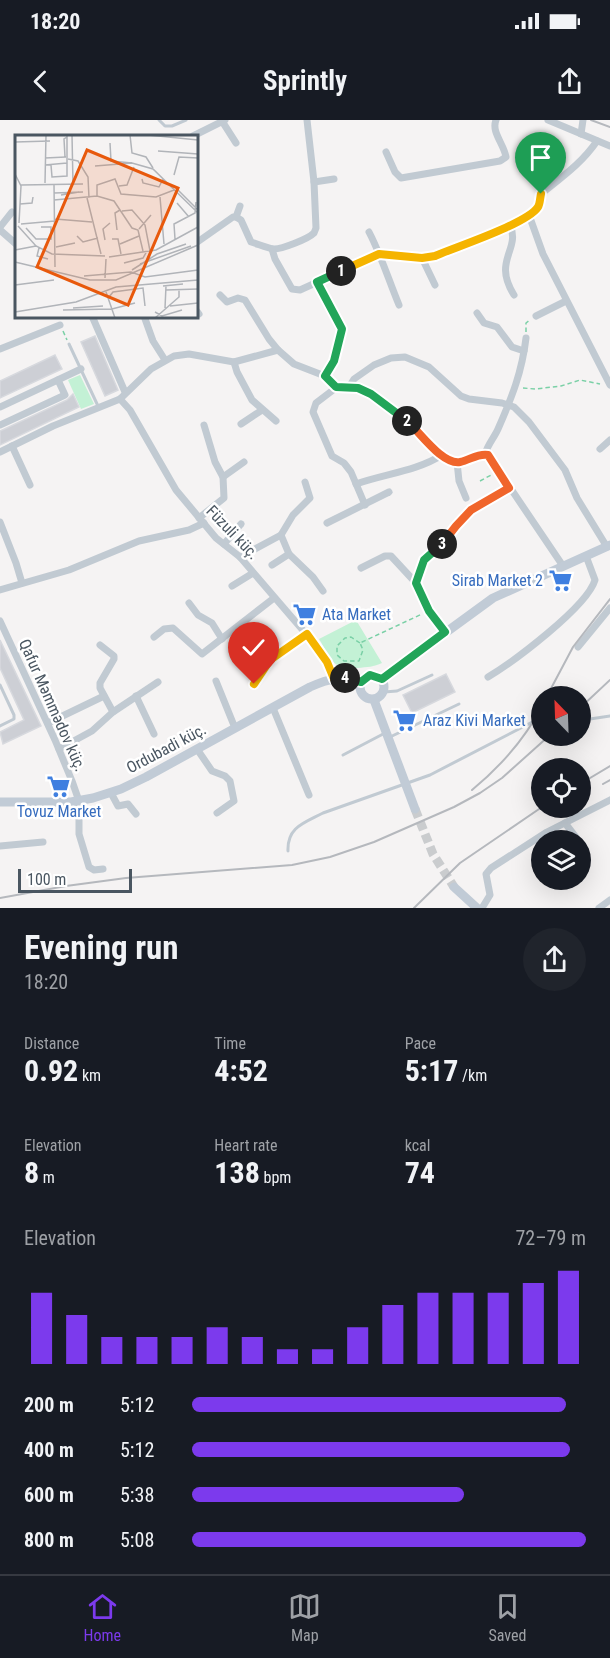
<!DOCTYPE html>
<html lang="en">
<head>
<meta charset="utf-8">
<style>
  body { margin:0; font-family:"Roboto Condensed",sans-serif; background:#20242c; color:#f1f3f6; height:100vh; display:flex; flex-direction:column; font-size:22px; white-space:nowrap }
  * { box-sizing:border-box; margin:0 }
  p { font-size:20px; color:#9ea1a6 }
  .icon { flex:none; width:33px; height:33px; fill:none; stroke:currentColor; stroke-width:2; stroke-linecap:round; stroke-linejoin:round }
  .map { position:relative; height:788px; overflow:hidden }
  .side { display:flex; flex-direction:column; background:#171b24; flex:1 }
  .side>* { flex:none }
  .needle { width:39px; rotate:337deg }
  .fabs { position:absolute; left:531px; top:566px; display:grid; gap:12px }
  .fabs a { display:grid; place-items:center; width:60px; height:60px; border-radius:50%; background:#171b24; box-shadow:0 6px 24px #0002; font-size:30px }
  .scale { position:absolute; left:18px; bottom:15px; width:114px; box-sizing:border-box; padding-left:6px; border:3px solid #4a5661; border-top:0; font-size:16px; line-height:21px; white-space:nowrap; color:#4a5661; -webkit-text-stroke:4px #fff; paint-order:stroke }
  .pin { position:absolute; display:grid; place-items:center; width:51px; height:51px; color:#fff; margin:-62px -26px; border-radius:50% 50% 50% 0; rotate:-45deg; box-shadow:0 0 6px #0007 }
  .pin .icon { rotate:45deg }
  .km { position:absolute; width:30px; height:30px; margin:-15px; border-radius:50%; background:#222; color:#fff; font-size:16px; line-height:30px; text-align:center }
  .round { display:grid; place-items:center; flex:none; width:63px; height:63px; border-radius:32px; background:#20242c }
  .headline { display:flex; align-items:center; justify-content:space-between; height:102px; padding:0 24px }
  h1 { font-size:33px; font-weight:700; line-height:45px }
  .stats { display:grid; grid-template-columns:repeat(3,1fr); gap:9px; height:102px; padding:6px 24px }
  .stats div { display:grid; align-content:center }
  .stats b { font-size:30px; font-weight:700 }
  .stats small { font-size:16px; font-weight:400 }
  .stats p { font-size:16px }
  .chart { height:168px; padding:12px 24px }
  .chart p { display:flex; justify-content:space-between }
  .chart svg { width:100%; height:108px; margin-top:6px; stroke:#7c3aed; stroke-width:6 }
  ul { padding:0 24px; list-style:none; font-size:20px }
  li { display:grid; grid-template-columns:96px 72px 1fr; align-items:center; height:45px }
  li i { height:15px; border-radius:8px; background:#7c3aed }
  .status { display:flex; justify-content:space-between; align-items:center; height:42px; padding:0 30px; background:#171b24; direction:ltr }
  .status svg { height:16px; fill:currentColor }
  header { display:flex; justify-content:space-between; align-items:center; height:78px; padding:0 24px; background:#171b24; font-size:27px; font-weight:700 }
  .tab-bar { display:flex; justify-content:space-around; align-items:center; height:84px; border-top:2px solid #363941; background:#171b24; font-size:16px; color:#9ea1a6 }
  .tab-bar a { display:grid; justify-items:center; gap:3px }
  .tab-bar .selected { color:#7c3aed }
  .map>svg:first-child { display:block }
  .green { fill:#c3f1d5 }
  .building { fill:#cdcfd5; stroke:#d7d9de; stroke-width:1.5 }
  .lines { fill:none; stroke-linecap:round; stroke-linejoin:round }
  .secondary-tunnel { stroke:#caccce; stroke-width:9; stroke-dasharray:9 4.5; stroke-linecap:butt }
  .path { stroke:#7ad0a6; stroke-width:1.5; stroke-dasharray:4.5 3; stroke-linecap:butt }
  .service { stroke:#c1cad2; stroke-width:3 }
  .minor { stroke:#c1cad2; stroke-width:7 }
  .secondary { stroke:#c1cbd6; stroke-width:9 }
  .rail { stroke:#b5b8bd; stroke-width:2 }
  .split-1-casing { stroke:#fff; stroke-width:12 }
  .split-2-casing { stroke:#fff; stroke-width:12 }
  .split-3-casing { stroke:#fff; stroke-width:12 }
  .split-4-casing { stroke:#fff; stroke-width:12 }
  .split-5-casing { stroke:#fff; stroke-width:12 }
  .split-1 { stroke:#f5b400; stroke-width:8 }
  .split-2 { stroke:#22a559; stroke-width:8 }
  .split-3 { stroke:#f0652b; stroke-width:8 }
  .split-4 { stroke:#22a559; stroke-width:8 }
  .split-5 { stroke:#f5b400; stroke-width:8 }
  .labels { text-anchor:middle; stroke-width:5; stroke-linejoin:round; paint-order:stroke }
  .street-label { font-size:16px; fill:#4a5661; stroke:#fff }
  .shop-label { font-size:16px; fill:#366cbe; stroke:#fff; text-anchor:start }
  .inset-road { fill:none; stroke:#b1b4b9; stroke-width:1.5 }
  .view { fill:#e8590c; fill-opacity:0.15; stroke:#e8590c; stroke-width:3 }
  .inset-edge { fill:none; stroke:#4a5661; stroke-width:3 }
</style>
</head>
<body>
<div class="status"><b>18:20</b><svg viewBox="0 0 49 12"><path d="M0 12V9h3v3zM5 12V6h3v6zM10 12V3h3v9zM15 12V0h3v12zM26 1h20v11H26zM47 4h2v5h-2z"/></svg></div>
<header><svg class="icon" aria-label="back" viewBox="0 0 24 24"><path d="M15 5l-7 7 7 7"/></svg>Sprintly<svg class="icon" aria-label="share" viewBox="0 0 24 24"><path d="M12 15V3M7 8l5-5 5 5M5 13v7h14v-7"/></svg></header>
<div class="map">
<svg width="610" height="788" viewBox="0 0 610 788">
  <rect width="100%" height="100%" fill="#f5f3f3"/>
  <g class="green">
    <path d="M 80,255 L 94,284 L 81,289 L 68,260 Z"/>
    <path d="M 356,500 L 382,543 C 374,547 367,547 358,548 C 331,549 332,540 319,519 Z"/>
  </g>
  <g class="building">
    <path d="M 95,216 L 118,270 L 105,276 L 81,222 Z"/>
    <path d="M 55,235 L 62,249 L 0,278 L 0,261 Z"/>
    <path d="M 73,274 L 79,287 L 0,325 L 0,311 L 67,280 Z"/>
    <path d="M 0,520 L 41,606 L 3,624 L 0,612 L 24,600 L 0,548 Z"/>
    <path d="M 446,554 L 455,572 L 412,593 L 403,575 Z"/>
  </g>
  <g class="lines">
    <path class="secondary-tunnel" d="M 415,689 L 433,734 L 454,767"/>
    <g class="path">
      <path d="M 63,211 L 67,220"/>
      <path d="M 526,212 L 526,203 L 530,200"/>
      <path d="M 523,268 L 535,269 L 561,266 L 580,260 L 600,264"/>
      <path d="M 480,361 L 493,354"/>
      <path d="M 360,523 L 351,517 L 345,518 L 337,526 L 337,535 L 344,541 L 359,541 L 363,530 L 360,523 L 422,494"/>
    </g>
    <g class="service">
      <path d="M 159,0 L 165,6 L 172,6 L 186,0"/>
      <path d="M 69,224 L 98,286"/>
      <path d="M 253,563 L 270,540 L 306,515"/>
      <path d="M 0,565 L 14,595 L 14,599 L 0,606"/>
      <path d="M 384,572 L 397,571 L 432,555"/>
      <path d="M 580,594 L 590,599 L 610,596"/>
      <path d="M 390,617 L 459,584"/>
      <path d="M 343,635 L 385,613"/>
      <path d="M 288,731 C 287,707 304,703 323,693 L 430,655 L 542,597"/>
    </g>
    <g class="minor">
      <path d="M 548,0 L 610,26"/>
      <path d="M 222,1 L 236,23"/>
      <path d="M 581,14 L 583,0"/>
      <path d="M 193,16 L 225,0"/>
      <path d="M 386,32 L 395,52 L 401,58 L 500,41 L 506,37 C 504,24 491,12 496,0"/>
      <path d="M 314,62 L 334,59"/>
      <path d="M 529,95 L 543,134 L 610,265"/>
      <path d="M 236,97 L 240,86"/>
      <path d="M 510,105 C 521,130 492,140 514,175"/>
      <path d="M 0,107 L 12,92"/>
      <path d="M 0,110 L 16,124"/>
      <path d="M 369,112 C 381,135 389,161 399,185"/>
      <path d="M 196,123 L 233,97 L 236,97 L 241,100 L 251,122 C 258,124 267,128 274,129 C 282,129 308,119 314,113 L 316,108 L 314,62 L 307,0"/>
      <path d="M 272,129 L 275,139 L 292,169 L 300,170 L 379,134 L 422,138 L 435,136 C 455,127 527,103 538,87 C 540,84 540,78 541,74 C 562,57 582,43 597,21"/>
      <path d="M 422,138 L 435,165"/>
      <path d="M 317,162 L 342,209 L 334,241 L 325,256"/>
      <path d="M 220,175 L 227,182 L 238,178 L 245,180 L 269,219 L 278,230"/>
      <path d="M 196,190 L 199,194"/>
      <path d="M 477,193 L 484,203 L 497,207 L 512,227 L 524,231"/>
      <path d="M 92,196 L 125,272"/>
      <path d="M 144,196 L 153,221 L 165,240"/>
      <path d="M 536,196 L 566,181"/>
      <path d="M 0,229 L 60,205"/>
      <path d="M 234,242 L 237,252 L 252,280 L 276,301"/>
      <path d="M 337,267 L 316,283 L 313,292 L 332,336 L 344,343 L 351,352 L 365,385"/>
      <path d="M 349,267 L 354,259 L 374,245 L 391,238 L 405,237 L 429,247 L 461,276 L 469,279 L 502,283 L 514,287 L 529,302 L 565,350 L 577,378 L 607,427"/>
      <path d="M 120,279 L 130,290 L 176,370 L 216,418 L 240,437 L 313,522 L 327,542 L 334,559"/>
      <path d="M 0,287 L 81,249"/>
      <path d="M 241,304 L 262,290"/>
      <path d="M 0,305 L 65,275 L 58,260"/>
      <path d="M 12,326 L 30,365"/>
      <path d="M 600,329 L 610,320"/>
      <path d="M 0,332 L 53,306 L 120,279 L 151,249 L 174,236 L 189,234 L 234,242 L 278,230 L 294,244 L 325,256 L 337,267 L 358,268 L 371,274 L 410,304 L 447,339 L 457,342 L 480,335 L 488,335 L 563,446"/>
      <path d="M 485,334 C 488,324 494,318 498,309 C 512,277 522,252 526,218"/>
      <path d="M 457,342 L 459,361 L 466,378"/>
      <path d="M 223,357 L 244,342"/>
      <path d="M 305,362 L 310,378 L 293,395 L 281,415 L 289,434 L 313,457 L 323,471"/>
      <path d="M 356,364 C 384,354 417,351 442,335"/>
      <path d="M 199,398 L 224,378 L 223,357 L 215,342 L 204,305"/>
      <path d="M 0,402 L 16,443 L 22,463"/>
      <path d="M 327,403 L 389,372"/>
      <path d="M 224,424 L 241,404"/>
      <path d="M 240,437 L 281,415"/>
      <path d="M 272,445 L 289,434"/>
      <path d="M 361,448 L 385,436 L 391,436 L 416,463 L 429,491 L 445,512"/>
      <path d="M 416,463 L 424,440 L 446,420 L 456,406 L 471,390 L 509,368"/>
      <path d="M 232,466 L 253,453"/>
      <path d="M 0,470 L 69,450 L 139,421 L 189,410 L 204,403"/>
      <path d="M 189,483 L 198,495 L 212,503 L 222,519"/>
      <path d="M 0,501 L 55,620 L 72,661 L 79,681 L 79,714 L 89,747 L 94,750 L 103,749"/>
      <path d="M 154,517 L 164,509 L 173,508 L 202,534 L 274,478"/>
      <path d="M 100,525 L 114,536 L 114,539 L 100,563 L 100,568 L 113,592"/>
      <path d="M 578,527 L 610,488"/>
      <path d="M 488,557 C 513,542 587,487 595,460 L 586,436"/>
      <path d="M 216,561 L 235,608"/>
      <path d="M 136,576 L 154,614"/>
      <path d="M 273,588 L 309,675"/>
      <path d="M 48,603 L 104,576"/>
      <path d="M 59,629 L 92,611 L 113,592 L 158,562"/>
      <path d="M 197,629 L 212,651 L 225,656 L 230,661 L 234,681 L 217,693"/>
      <path d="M 111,673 L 118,686 L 128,684 L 136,694"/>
      <path d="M 565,703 L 578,720"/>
      <path d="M 0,726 L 43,722"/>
      <path d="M 482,788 L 490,775 L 486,754 L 491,748 L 547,712 L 610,680"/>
      <path d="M 599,788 L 610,780"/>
    </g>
    <g class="secondary">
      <circle cx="372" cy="567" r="12"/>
      <path d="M 382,559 L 493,478 L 610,425"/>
      <path d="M 374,580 L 415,689"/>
      <path d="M 0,682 L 71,682 L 93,678 L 121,669 L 146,657 L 310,567 C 328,559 343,555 361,562"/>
      <path d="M 454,767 L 477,788"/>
    </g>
    <g class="rail">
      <path d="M 591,0 L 610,7"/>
      <path d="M 547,576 L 573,527 L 610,479"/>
      <path d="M 580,588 L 610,560"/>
      <path d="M 580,664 L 610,646"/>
      <path d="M 603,664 L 610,660"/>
      <path d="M 472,670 C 501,646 525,619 542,586"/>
      <path d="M 0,778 L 66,766 L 126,758 L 292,745 L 330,737 L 374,722 L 454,687 L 480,673 L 502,658 L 550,615"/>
      <path d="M 414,788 L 460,743 L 542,687"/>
    </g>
  </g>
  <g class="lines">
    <defs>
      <path id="split-1" d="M 341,151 L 379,134 L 422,138 L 435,136 C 455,127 527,104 538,87 C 540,84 540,78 541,74"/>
      <path id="split-2" d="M 341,151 L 317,162 L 342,209 L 334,241 L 325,256 L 336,267 L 358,268 L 371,274 L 407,301"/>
      <path id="split-3" d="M 407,301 C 420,312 442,345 460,342 C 470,340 478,333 488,335 L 509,368 L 471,390 L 456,406 L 442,424"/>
      <path id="split-4" d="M 345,558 L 361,562 L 370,555 L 382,559 L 445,512 L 429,491 L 416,463 L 424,440 L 442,424"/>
      <path id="split-5" d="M 254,564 L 270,540 L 307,514 L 327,542 L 334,559 L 345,558"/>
    </defs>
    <use href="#split-1" class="split-1-casing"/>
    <use href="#split-2" class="split-2-casing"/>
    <use href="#split-3" class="split-3-casing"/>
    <use href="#split-4" class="split-4-casing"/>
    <use href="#split-5" class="split-5-casing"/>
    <use href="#split-1" class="split-1"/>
    <use href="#split-2" class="split-2"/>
    <use href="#split-3" class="split-3"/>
    <use href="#split-4" class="split-4"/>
    <use href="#split-5" class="split-5"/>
  </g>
  <defs>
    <symbol id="supermarket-bare" viewBox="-9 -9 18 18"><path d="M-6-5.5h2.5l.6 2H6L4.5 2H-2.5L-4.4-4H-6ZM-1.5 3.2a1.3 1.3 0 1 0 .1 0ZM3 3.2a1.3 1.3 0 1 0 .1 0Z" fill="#3f7fe0" stroke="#fff" stroke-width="2.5" paint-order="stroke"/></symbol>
  </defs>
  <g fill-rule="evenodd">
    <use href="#supermarket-bare" x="544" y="444" width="33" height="33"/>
    <use href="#supermarket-bare" x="288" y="478" width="33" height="33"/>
    <use href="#supermarket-bare" x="388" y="584" width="33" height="33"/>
    <use href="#supermarket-bare" x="42" y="650" width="33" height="33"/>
  </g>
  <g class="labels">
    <g class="street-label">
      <text transform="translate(233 412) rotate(46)" y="6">Füzuli küç.</text>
      <text transform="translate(53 585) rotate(66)" y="6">Qafur Məmmədov küç.</text>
      <text transform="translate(166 628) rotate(-28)" y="6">Ordubadi küç.</text>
    </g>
    <g class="shop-label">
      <text x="543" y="466" text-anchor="end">Sirab Market 2</text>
      <text x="322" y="500">Ata Market</text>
      <text x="423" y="606">Araz Kivi Market</text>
      <text x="59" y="697" text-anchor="middle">Tovuz Market</text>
    </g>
  </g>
  <g transform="translate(15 15)">
    <rect width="183" height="183" fill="#f5f3f3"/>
    <path class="inset-road" d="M 57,0 L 58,49M 115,0 L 117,18 L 131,22 L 138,33M 133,0 L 183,5M 0,7 L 35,6M 95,8 L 96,26 L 117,28M 143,16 L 183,19M 50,22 L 49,4 L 52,2M 30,23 L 51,22M 53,24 L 63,26 L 73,42 L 74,63M 30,30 L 52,28M 36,30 L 37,42 L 52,41 L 52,0M 80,31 L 117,28 L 138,34 L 183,78M 0,39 L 6,51 L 4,88M 159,40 L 164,22 L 183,23M 127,44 L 128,48 L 144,52 L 148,44M 30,48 L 31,0M 39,49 L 40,132M 6,50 L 68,49M 104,51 L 112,50 L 119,32M 159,51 L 183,75M 39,58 L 68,57M 46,60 L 64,57M 82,61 L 82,50 L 100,44 L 106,59 L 141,62 L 159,55M 145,62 L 149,109M 72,63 L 86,119M 39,65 L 82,61 L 99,66 L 117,93 L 123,95 L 128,116M 162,68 L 174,82M 5,69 L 17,68 L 18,62M 107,76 L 117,75 L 130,90 L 135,116M 40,84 L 77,87M 6,89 L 40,86M 3,91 L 21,111 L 37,119 L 90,121M 11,93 L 21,104 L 36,104 L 36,92 L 26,92M 124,94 L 136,80M 102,95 L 100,78 L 105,75M 62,101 L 68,107 L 83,103M 97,104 L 103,104 L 106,119M 160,104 L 159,89 L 180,78 L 181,67M 90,105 L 88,94 L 95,88M 105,109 L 124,101M 41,112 L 60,108M 24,113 L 22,121 L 33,124M 0,115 L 21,111M 94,122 L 141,115 L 183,92M 0,127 L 75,145 L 101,145 L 183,110M 109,128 L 128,123 L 132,116M 125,129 L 176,111M 117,135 L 142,119 L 171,109M 69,141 L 116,137 L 130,142 L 183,135M 90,143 L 91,124M 0,150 L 39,145M 148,151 L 168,149M 151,155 L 183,154M 91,157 L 100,183M 94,162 L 98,157 L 128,153 L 130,171M 155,171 L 183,168M 58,173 L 88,171M 150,173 L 151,151M 48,175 L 97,174 L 120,168M 0,177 L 61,167 L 101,152 L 183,145M 140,177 L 147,181 L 167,175M 140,183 L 164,162 L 164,155"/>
    <path class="view" d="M 72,15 L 163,53 L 113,170 L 22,132 Z"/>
    <rect width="183" height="183" class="inset-edge"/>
  </g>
</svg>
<div class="fabs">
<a><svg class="needle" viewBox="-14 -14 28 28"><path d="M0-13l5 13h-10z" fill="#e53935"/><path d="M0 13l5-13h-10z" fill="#9ea1a6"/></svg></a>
<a><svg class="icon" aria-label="locate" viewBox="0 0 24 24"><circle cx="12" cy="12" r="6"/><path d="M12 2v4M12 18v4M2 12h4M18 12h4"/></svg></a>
<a><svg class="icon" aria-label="layers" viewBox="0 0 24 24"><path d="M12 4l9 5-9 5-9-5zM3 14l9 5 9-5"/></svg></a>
</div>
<div class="scale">100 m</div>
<div class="pin" style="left:541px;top:74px;background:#1e9e55"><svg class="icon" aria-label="arrive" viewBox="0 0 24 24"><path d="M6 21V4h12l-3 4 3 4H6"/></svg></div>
<div class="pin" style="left:254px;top:564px;background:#d93025"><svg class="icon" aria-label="check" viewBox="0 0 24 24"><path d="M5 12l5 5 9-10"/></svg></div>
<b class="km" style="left:341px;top:151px">1</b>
<b class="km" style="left:407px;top:301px">2</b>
<b class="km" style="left:442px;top:424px">3</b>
<b class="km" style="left:345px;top:558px">4</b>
</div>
<section class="side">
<div class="headline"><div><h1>Evening run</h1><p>18:20</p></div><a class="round"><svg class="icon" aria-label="share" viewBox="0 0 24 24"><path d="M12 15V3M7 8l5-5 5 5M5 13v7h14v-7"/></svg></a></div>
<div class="stats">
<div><p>Distance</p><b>0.92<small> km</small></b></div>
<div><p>Time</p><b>4:52</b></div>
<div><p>Pace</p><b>5:17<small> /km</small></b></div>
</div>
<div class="stats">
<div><p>Elevation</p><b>8<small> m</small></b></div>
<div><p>Heart rate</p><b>138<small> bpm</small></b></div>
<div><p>kcal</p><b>74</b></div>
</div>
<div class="chart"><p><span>Elevation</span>72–79 m</p>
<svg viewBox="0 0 160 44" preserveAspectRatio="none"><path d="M5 44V15M15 44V24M25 44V33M35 44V33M45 44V33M55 44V29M65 44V33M75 44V38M85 44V38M95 44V29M105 44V20M115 44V15M125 44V15M135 44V15M145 44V11M155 44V6"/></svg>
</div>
<ul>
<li><b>200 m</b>5:12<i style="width:95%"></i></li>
<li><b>400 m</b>5:12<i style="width:96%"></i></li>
<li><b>600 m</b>5:38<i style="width:69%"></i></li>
<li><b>800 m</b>5:08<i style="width:100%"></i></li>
</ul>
</section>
<nav class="tab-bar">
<a class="selected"><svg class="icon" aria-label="home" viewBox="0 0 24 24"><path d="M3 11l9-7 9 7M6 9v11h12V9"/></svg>Home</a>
<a><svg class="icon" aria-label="map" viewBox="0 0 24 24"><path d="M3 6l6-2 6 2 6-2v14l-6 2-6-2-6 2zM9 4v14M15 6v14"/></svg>Map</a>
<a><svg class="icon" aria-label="saved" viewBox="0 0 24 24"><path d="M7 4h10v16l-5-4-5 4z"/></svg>Saved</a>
</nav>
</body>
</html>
